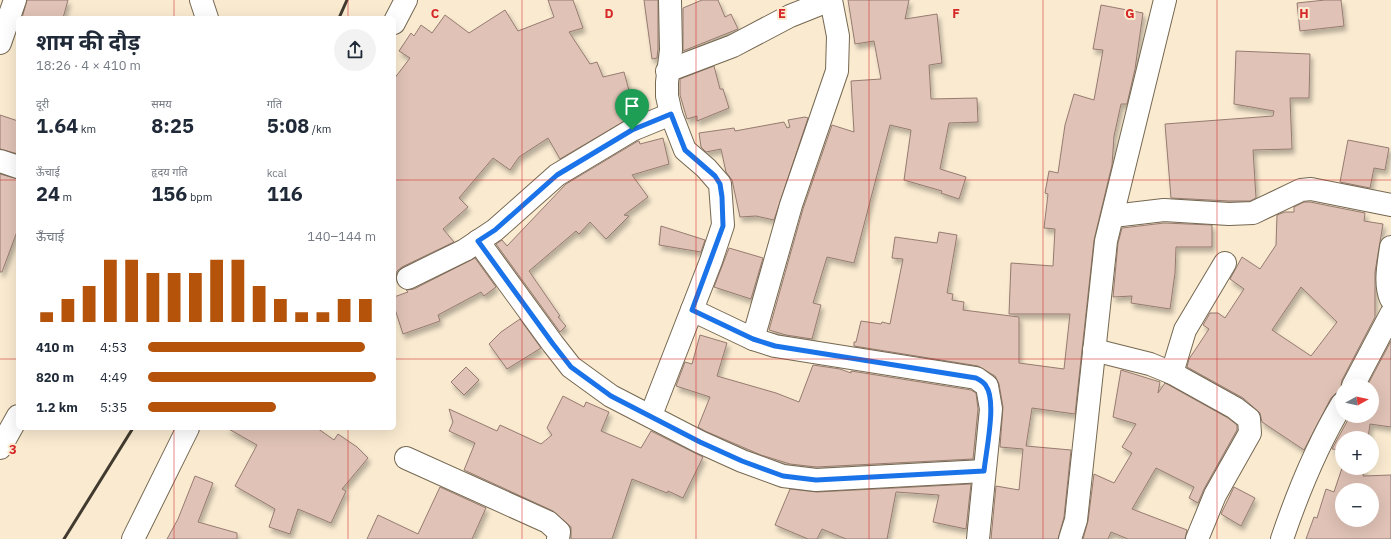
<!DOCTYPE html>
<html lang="hi">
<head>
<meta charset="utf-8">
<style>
  body { margin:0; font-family:"IBM Plex Sans","Noto Sans Devanagari",sans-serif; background:#f2f2f3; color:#1f2937; height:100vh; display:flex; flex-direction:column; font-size:15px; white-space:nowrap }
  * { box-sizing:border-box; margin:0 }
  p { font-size:13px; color:#747a83 }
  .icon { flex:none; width:22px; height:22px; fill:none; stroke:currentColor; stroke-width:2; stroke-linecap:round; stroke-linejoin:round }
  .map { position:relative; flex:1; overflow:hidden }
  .side { position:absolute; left:16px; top:16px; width:380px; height:414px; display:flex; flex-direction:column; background:#fff; border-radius:6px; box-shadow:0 4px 16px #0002 }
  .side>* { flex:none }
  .needle { width:26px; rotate:82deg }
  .fabs { position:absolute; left:1335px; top:379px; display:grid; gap:8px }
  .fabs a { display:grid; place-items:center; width:44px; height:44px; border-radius:50%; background:#fff; box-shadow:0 4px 16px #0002; font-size:20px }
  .pin { position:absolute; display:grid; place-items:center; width:34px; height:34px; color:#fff; margin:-41px -17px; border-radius:50% 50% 50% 0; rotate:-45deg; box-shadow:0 0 4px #0007 }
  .pin .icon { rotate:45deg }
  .round { display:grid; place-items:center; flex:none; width:42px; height:42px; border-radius:21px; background:#f2f2f3 }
  .head { display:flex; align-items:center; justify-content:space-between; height:68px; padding:0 20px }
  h1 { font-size:22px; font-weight:700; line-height:30px }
  .metrics { display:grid; grid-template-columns:repeat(3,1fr); gap:6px; height:68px; padding:4px 20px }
  .metrics div { display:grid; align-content:center }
  .metrics b { font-size:20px; font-weight:700 }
  .metrics small { font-size:11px; font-weight:400 }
  .metrics p { font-size:11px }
  .chart { height:112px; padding:8px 20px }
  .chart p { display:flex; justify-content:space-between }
  .chart svg { width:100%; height:72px; margin-top:4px; stroke:#b45309; stroke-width:6 }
  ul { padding:0 20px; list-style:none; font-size:13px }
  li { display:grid; grid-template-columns:64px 48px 1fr; align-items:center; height:30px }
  li i { height:10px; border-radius:5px; background:#b45309 }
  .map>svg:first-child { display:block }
  .building { fill:#e0c2b6; stroke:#967b70; fill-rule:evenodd; filter:url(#shadow) }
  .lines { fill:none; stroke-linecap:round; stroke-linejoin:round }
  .minor-casing { stroke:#756851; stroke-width:24 }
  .minor { stroke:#fff; stroke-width:22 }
  .rail { stroke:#413a2e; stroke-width:3 }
  .route-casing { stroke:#fff; stroke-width:8 }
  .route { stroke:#1a73e8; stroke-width:5 }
  .grid { fill:none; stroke:#d62828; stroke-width:1; stroke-opacity:0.55 }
  .grid-label { font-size:13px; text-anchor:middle; font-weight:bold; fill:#d62828; stroke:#f9ead0; stroke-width:4; stroke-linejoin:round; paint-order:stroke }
</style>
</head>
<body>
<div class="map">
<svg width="1391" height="539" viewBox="0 0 1391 539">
  <defs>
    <filter id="shadow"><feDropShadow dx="2.5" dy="4.5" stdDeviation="2" flood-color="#0004"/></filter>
  </defs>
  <rect width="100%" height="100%" fill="#f9ead0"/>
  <g class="building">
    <path d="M 27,0 L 68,0 L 63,18 L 22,18 Z"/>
    <path d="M 548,0 L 573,0 L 583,28 L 569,32 L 590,64 L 597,62 L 603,77 L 624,72 L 631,98 L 628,99 L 633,116 L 560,159 L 548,138 L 519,157 L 510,170 L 493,158 L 459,198 L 468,207 L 443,229 L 454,242 L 402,267 L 397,271 L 396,278 L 394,276 L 394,79 L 410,58 L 399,51 L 411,33 L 414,36 L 421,25 L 432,33 L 445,15 L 469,33 L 505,10 L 518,31 L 554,17 Z"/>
    <path d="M 644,0 L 658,0 L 658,49 L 657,58 L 652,59 Z"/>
    <path d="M 702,0 L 718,0 L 725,17 L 731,14 L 738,29 L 683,51 L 683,8 Z"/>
    <path d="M 848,0 L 909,0 L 905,19 L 937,14 L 942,63 L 929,65 L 931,99 L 977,98 L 978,122 L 949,123 L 940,169 L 966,177 L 959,199 L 941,193 L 942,191 L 904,180 L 911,130 L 890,125 L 854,263 L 827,257 L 813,303 L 821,305 L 812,339 L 786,335 L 769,330 L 803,209 L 832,125 L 854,132 L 851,81 L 881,79 L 874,41 L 855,44 Z"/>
    <path d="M 1325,0 L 1341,0 L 1344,26 L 1300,31 L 1297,3 Z"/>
    <path d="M 1101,5 L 1143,13 L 1135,69 L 1127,104 L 1121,104 L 1114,136 L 1112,165 L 1094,240 L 1075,414 L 1032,408 L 1026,446 L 1071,450 L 1064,517 L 1058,539 L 991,539 L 996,486 L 1019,490 L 1023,449 L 1000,447 L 1003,407 L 999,384 L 995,376 L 978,366 L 854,346 L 854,342 L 856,342 L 861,321 L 881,324 L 882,322 L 890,324 L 903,259 L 892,258 L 895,237 L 937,243 L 939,232 L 957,235 L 947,293 L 953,294 L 952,300 L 964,302 L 963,310 L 1019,317 L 1019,363 L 1064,369 L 1070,314 L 1009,314 L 1011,263 L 1053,266 L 1055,229 L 1044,228 L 1048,194 L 1045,193 L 1049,171 L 1058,173 L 1065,125 L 1074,94 L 1094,100 L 1103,50 L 1093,49 Z"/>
    <path d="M 1236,51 L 1310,54 L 1309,98 L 1290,98 L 1292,149 L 1253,150 L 1256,198 L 1250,201 L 1229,201 L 1171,198 L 1165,124 L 1273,116 L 1274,111 L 1234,104 Z"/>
    <path d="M 714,66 L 720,89 L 723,89 L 729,108 L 697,121 L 697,116 L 687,119 L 680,95 L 680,79 Z"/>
    <path d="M 0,115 L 18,121 L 18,154 L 0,149 Z"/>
    <path d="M 805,117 L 808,118 L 774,220 L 756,216 L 740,217 L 732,180 L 726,172 L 721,149 L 706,152 L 701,147 L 699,133 L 734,128 L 735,131 L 784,122 L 787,128 L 790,127 L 788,120 Z"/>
    <path d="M 663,138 L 669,164 L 632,175 L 648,197 L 624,215 L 629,216 L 606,239 L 590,222 L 579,234 L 576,231 L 529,271 L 560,316 L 558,317 L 566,326 L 560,332 L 496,244 L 502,240 L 507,246 L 566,184 L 638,141 L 639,141 L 640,144 Z"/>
    <path d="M 1348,140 L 1389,148 L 1385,170 L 1374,168 L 1370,188 L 1340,182 Z"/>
    <path d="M 0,174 L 18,179 L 18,229 L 2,272 L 0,272 Z"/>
    <path d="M 1304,202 L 1310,202 L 1365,213 L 1364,221 L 1383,224 L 1375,272 L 1375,317 L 1342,380 L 1341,386 L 1342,392 L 1336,393 L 1331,398 L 1304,450 L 1262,422 L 1260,413 L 1243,398 L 1187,367 L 1189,359 L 1209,329 L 1203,325 L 1210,313 L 1218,313 L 1225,318 L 1244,289 L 1230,279 L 1242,257 L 1260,269 L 1276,245 L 1277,215 L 1285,212 L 1294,212 L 1294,207 ZM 1301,287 L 1337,322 L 1311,356 L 1272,330 Z"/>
    <path d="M 1164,223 L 1212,225 L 1212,247 L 1176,247 L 1175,273 L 1170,309 L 1131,303 L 1132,296 L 1113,297 L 1118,243 L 1122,228 Z"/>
    <path d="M 661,226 L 705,240 L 701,252 L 659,245 Z"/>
    <path d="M 729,248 L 763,258 L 751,299 L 714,287 Z"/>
    <path d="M 475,258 L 496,287 L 484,296 L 481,292 L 438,315 L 440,321 L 403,334 L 394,306 L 394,297 L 408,292 L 406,290 L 414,289 Z"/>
    <path d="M 520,319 L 541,348 L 507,369 L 489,344 L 501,332 Z"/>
    <path d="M 700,335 L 727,343 L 717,376 L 776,393 L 799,402 L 813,365 L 840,369 L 851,373 L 851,371 L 971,390 L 976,393 L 978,409 L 973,459 L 816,467 L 790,464 L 761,455 L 705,431 L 698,427 L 710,397 L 676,386 L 685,362 L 692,364 Z"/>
    <path d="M 1391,341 L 1391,427 L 1370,424 L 1368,438 L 1342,438 L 1342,450 L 1332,449 L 1350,416 L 1372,416 L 1372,386 L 1367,386 Z"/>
    <path d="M 466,367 L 479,380 L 464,395 L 451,382 Z"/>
    <path d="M 1121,370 L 1160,382 L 1158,393 L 1165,383 L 1167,384 L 1228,418 L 1237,425 L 1237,430 L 1204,489 L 1198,503 L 1189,498 L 1194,487 L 1156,468 L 1132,509 L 1187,530 L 1185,539 L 1128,539 L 1111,532 L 1108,539 L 1083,539 L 1088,521 L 1094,474 L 1114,483 L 1132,453 L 1122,447 L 1136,424 L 1113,417 Z"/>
    <path d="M 563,396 L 584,407 L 586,402 L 609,412 L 601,431 L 641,448 L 651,431 L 703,457 L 683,498 L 668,491 L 667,493 L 632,479 L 612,539 L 571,539 L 571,527 L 553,511 L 464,470 L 475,443 L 449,431 L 453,422 L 449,409 L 497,431 L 500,425 L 541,444 L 552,435 L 547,428 Z"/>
    <path d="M 227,428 L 317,428 L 334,440 L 338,434 L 357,447 L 368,458 L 342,489 L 346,491 L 331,523 L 298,509 L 290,534 L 269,527 L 275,509 L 235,486 L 257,445 Z"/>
    <path d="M 1342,468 L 1364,468 L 1363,476 L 1391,475 L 1391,539 L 1306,539 L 1314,517 L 1317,518 L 1326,489 L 1334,492 ZM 1342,490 L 1372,490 L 1372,520 L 1342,520 Z"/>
    <path d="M 195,476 L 213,483 L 198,522 L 237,533 L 237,539 L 167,539 L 178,519 Z"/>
    <path d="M 971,484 L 966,529 L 933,522 L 939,495 L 896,492 L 887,539 L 846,539 L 822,529 L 817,539 L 808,539 L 775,525 L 790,489 L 817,492 Z"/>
    <path d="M 440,487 L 486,508 L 472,539 L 367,539 L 378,515 L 418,534 Z"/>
    <path d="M 1234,487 L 1255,498 L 1241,526 L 1221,514 Z"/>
  </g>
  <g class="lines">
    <defs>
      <g id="minor">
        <path d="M 201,0 L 207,18"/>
        <path d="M 394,23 L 406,0"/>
        <path d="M 0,43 L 15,0"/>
        <path d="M 667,71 L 733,46 L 790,16 L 830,0"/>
        <path d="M 0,161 L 18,167"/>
        <path d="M 1113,216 L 1164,210 L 1229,214 L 1253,213 L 1301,190 L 1311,189 L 1391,205"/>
        <path d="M 478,241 L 553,344 L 571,367 L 611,396 L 700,442 L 742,461 L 783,476 L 816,480 L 984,471"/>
        <path d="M 1391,247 C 1389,263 1384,283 1391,299"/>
        <path d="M 408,278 L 465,250 L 495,230 L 557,175 L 632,130 L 671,114"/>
        <path d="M 692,310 L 753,339 L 775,346 L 976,378 L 987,386 L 991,409 L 978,539"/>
        <path d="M 753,339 L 791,205 L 837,71 L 838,36 L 831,0"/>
        <path d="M 1094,350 L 1150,364 L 1172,373 L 1235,408 L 1249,419 L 1250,433 L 1215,495 L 1197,539"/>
        <path d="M 1172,373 L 1185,330 L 1225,263"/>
        <path d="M 1353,386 L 1391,314"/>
        <path d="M 651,415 L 711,261 L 723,225 L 720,184 L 706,168 L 685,150 L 671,114 L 667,96 L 667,82 L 671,50 L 670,0"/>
        <path d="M 0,448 L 18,416"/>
        <path d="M 406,458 L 548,522 L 559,532 L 558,539"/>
        <path d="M 133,539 L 188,428"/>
        <path d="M 1070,539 L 1076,520 L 1106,241 L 1165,0"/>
        <path d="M 1282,539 C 1298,492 1316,447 1342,404"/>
      </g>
    </defs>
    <use href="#minor" class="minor-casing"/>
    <use href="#minor" class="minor"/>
    <g class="rail">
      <path d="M 339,18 L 347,0"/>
      <path d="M 64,539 L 133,428"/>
    </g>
  </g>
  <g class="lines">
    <defs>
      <path id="route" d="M 671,114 L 685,150 L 715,176 L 720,184 L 722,197 L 723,226 L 692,310 L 753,339 L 775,346 L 976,378 C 980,380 984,382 986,386 C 997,401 986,451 984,471 L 816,480 L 783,476 L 742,461 L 700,442 L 611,396 L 571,367 L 553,344 L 478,241 L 495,230 L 557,175 L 632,130 Z"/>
    </defs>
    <use href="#route" class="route-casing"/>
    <use href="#route" class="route"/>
  </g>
  <path class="grid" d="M 174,0 L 174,18M 348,0 L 348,18M 522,0 L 522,539M 696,0 L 696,539M 869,0 L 869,539M 1043,0 L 1043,539M 1217,0 L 1217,539M 0,180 L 18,180M 394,180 L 1391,180M 0,359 L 18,359M 394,359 L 1391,359M 174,428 L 174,539M 348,428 L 348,539"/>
  <g class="grid-label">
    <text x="435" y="18">C</text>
    <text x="609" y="18">D</text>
    <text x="782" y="18">E</text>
    <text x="956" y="18">F</text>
    <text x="1130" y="18">G</text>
    <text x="1304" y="18">H</text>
    <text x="13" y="454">3</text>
  </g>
</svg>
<div class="fabs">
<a><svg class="needle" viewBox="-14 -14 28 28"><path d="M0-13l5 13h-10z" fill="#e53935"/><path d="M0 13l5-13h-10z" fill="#747a83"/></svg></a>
<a>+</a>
<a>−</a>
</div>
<div class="pin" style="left:632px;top:130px;background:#1e9e55"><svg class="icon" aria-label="arrive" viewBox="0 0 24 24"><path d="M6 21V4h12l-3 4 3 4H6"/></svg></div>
<section class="side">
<div class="head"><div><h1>शाम की दौड़</h1><p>18:26 · 4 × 410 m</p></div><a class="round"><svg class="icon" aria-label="share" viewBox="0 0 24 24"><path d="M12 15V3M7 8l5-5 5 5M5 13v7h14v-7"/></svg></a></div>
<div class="metrics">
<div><p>दूरी</p><b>1.64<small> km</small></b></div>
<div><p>समय</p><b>8:25</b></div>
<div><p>गति</p><b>5:08<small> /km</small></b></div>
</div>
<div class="metrics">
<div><p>ऊँचाई</p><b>24<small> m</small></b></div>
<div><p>हृदय गति</p><b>156<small> bpm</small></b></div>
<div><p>kcal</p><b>116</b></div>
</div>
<div class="chart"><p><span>ऊँचाई</span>140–144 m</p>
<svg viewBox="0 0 160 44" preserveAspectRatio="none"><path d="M5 44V38M15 44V30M25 44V22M35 44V6M45 44V6M55 44V14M65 44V14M75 44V14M85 44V6M95 44V6M105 44V22M115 44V30M125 44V38M135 44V38M145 44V30M155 44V30"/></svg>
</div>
<ul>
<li><b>410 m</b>4:53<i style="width:95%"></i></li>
<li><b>820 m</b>4:49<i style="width:100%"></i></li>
<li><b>1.2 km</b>5:35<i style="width:56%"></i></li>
</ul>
</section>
</div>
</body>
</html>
